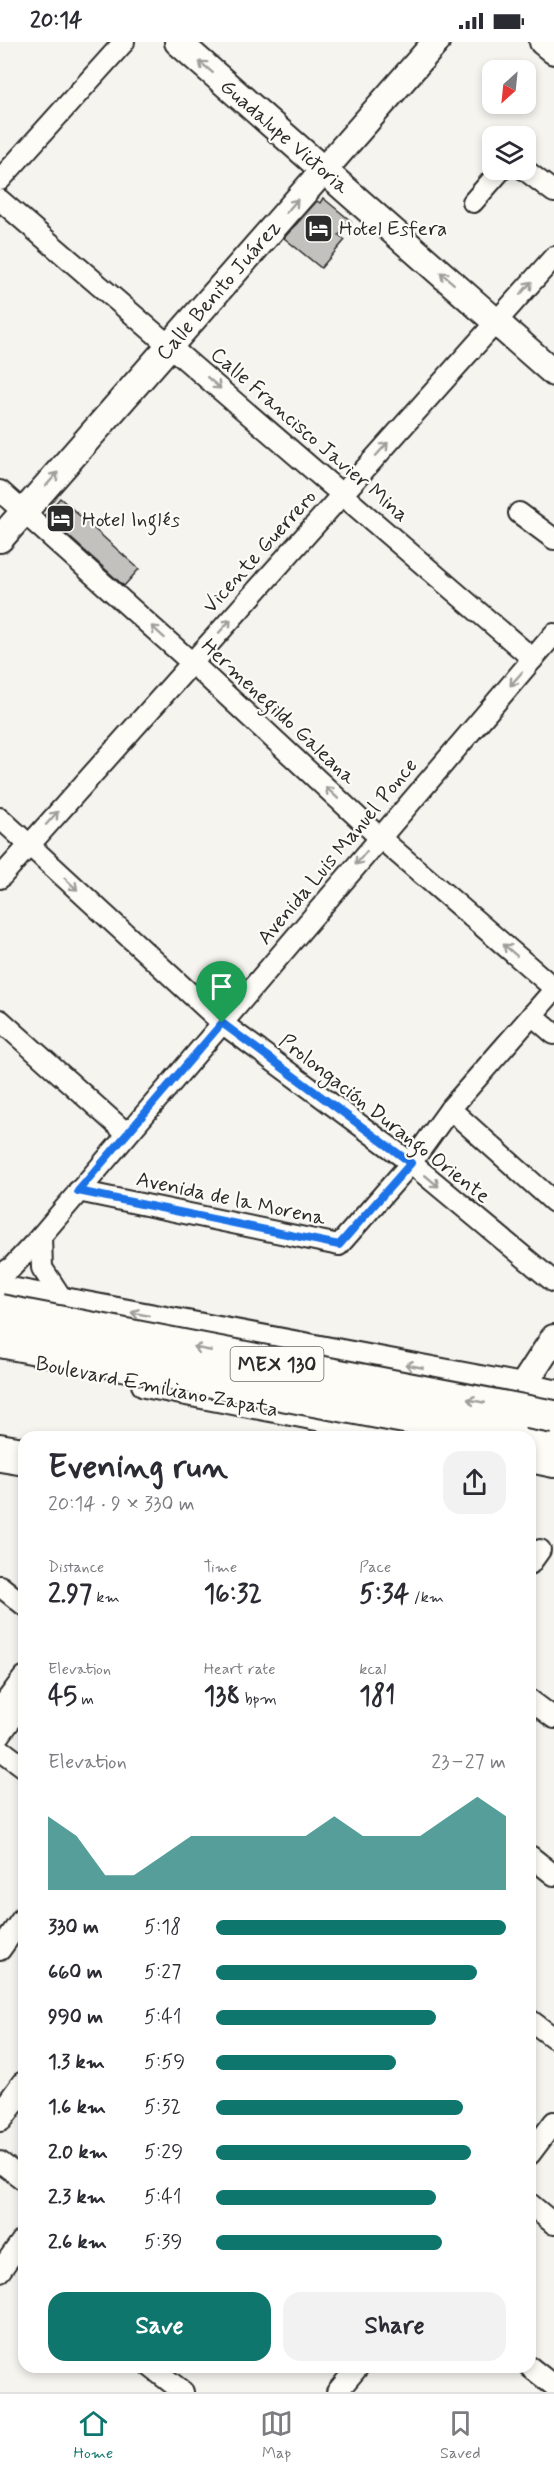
<!DOCTYPE html>
<html lang="en">
<head>
<meta charset="utf-8">
<style>
  body { margin:0; font-family:Mynerve,sans-serif; background:#f2f2f3; color:#2b2b33; height:100vh; display:flex; flex-direction:column; font-size:22px; white-space:nowrap }
  * { box-sizing:border-box; margin:0 }
  p { font-size:20px; color:#7c7c81 }
  .icon { flex:none; width:33px; height:33px; fill:none; stroke:currentColor; stroke-width:2; stroke-linecap:round; stroke-linejoin:round }
  .map { position:relative; flex:1; overflow:hidden }
  .details { position:absolute; left:18px; top:1389px; width:518px; height:942px; display:flex; flex-direction:column; background:#fff; border-radius:18px; box-shadow:0 3px 9px #0003 }
  .details>* { flex:none }
  .needle { width:39px; rotate:207deg }
  .buttons { position:absolute; left:482px; top:18px; display:grid; gap:12px }
  .buttons a { display:grid; place-items:center; width:54px; height:54px; border-radius:12px; background:#fff; box-shadow:0 3px 9px #0003; font-size:30px }
  .pin { position:absolute; display:grid; place-items:center; width:51px; height:51px; color:#fff; margin:-62px -26px; border-radius:50% 50% 50% 0; rotate:-45deg; box-shadow:0 0 6px #0007 }
  .pin .icon { rotate:45deg }
  .round { display:grid; place-items:center; flex:none; width:63px; height:63px; border-radius:18px; background:#f2f2f3 }
  .overview { display:flex; align-items:center; justify-content:space-between; height:102px; padding:0 30px }
  h1 { font-size:33px; font-weight:700; line-height:45px }
  .figures { display:grid; grid-template-columns:repeat(3,1fr); gap:9px; height:102px; padding:6px 30px }
  .figures div { display:grid; align-content:center }
  .figures b { font-size:26px; font-weight:700 }
  .figures small { font-size:16px; font-weight:400 }
  .figures p { font-size:16px }
  .chart { height:168px; padding:12px 30px }
  .chart p { display:flex; justify-content:space-between }
  .chart svg { width:100%; height:108px; margin-top:6px; fill:#0f766e; opacity:.7 }
  .button { display:flex; gap:12px; margin-top:auto; padding:12px 30px }
  .button a { flex:1; height:69px; border-radius:18px; background:#0f766e; color:#fff; font-size:24px; font-weight:700; line-height:69px; text-align:center }
  .button a+a { background:#f2f2f3; color:#2b2b33 }
  ul { padding:0 30px; list-style:none; font-size:20px }
  li { display:grid; grid-template-columns:96px 72px 1fr; align-items:center; height:45px }
  li i { height:15px; border-radius:8px; background:#0f766e }
  .status { display:flex; justify-content:space-between; align-items:center; height:42px; padding:0 30px; background:#fff; direction:ltr }
  .status svg { height:16px; fill:currentColor }
  .tabs { display:flex; justify-content:space-around; align-items:center; height:84px; border-top:2px solid #e1e1e2; background:#fff; font-size:16px; color:#7c7c81 }
  .tabs a { display:grid; justify-items:center; gap:3px }
  .tabs .on { color:#0f766e }
  .map>svg:first-child { display:block }
  .building { fill:#c2c1be; stroke:#2b2b2b; stroke-width:1.5 }
  .lines { fill:none; stroke-linecap:round; stroke-linejoin:round }
  .minor-casing { stroke:#2b2b2b; stroke-width:24 }
  .tertiary-casing { stroke:#2b2b2b; stroke-width:30 }
  .primary-casing { stroke:#2b2b2b; stroke-width:36 }
  .minor { stroke:#fdfcf7; stroke-width:20 }
  .tertiary { stroke:#fdfcf7; stroke-width:26 }
  .primary { stroke:#fdfcf7; stroke-width:32 }
  .primary-bridge-casing { stroke:#2b2b2b; stroke-width:36; stroke-linecap:butt }
  .primary-bridge { stroke:#fdfcf7; stroke-width:32 }
  .oneway { stroke:#9e9e9b }
  .route-casing { stroke:#fff; stroke-width:12 }
  .route { stroke:#1a73e8; stroke-width:8 }
  .labels { text-anchor:middle; stroke-width:4.5; stroke-linejoin:round; paint-order:stroke }
  .shield { fill:#fdfcf7; stroke:#6a6a68; stroke-width:1.5 }
  .shield-label { font-size:20px; font-weight:bold; fill:#2b2b2b }
  .street-label { font-size:21px; fill:#2b2b2b; stroke:#fdfcf7 }
  .poi-label { font-size:21px; fill:#2b2b2b; stroke:#fdfcf7; text-anchor:start }
</style>
</head>
<body>
<div class="status"><b>20:14</b><svg viewBox="0 0 49 12"><path d="M0 12V9h3v3zM5 12V6h3v6zM10 12V3h3v9zM15 12V0h3v12zM26 1h20v11H26zM47 4h2v5h-2z"/></svg></div>
<div class="map">
<svg width="554" height="2350" viewBox="0 0 554 2350">
  <rect width="100%" height="100%" fill="#f5f4ef"/>
  <filter id="ink" filterUnits="userSpaceOnUse"><feTurbulence type="fractalNoise" baseFrequency=".0167" numOctaves="2"/><feDisplacementMap in="SourceGraphic" scale="12" xChannelSelector="R" yChannelSelector="G"/><feConvolveMatrix kernelMatrix="1 2 1 2 8 2 1 2 1" color-interpolation-filters="sRGB"/></filter>
  <g filter="url(#ink)">
    <g class="building">
      <path d="M 323,156 L 351,179 L 339,193 L 345,198 L 321,226 L 284,196 L 317,159 L 320,161 Z"/>
      <path d="M 60,456 L 139,527 L 124,544 L 45,473 Z"/>
    </g>
    <g class="lines">
      <defs>
        <g id="minor">
          <path d="M 525,128 L 554,150"/>
          <path d="M 0,138 L 124,0"/>
          <path d="M 0,158 L 533,617"/>
          <path d="M 473,160 L 501,128"/>
          <path d="M 0,449 L 192,621 L 379,795 L 554,946"/>
          <path d="M 519,471 L 554,497"/>
          <path d="M 0,776 L 222,981 L 411,1121 L 554,1240"/>
          <path d="M 0,836 L 554,215"/>
          <path d="M 532,973 L 554,992"/>
          <path d="M 0,978 L 127,1092"/>
          <path d="M 450,1067 L 554,1160"/>
          <path d="M 78,1149 L 339,1203 L 411,1121 L 450,1067 L 554,948"/>
          <path d="M 41,1194 L 42,1226 L 63,1258"/>
          <path d="M 0,1233 L 12,1225 L 41,1194 L 554,592"/>
          <path d="M 0,1402 L 24,1406"/>
          <path d="M 0,1419 L 24,1423"/>
          <path d="M 530,1522 L 540,1508"/>
          <path d="M 0,1544 L 24,1563"/>
          <path d="M 530,1658 L 554,1676"/>
          <path d="M 0,1667 L 24,1635"/>
          <path d="M 0,1693 L 24,1660"/>
          <path d="M 0,1707 L 24,1725"/>
          <path d="M 530,1814 L 554,1833"/>
          <path d="M 0,1908 L 24,1874"/>
          <path d="M 530,1978 L 554,1996"/>
          <path d="M 530,2112 L 554,2080"/>
          <path d="M 0,2120 L 24,2138"/>
          <path d="M 530,2162 L 554,2182"/>
          <path d="M 0,2229 L 24,2196"/>
          <path d="M 151,2325 L 183,2350"/>
          <path d="M 530,2325 L 554,2344"/>
          <path d="M 337,2350 L 358,2325"/>
        </g>
        <g id="tertiary">
          <path d="M 178,0 L 554,331"/>
          <path d="M 543,0 L 554,9"/>
          <path d="M 0,497 L 436,0"/>
          <path d="M 0,1247 L 554,1351"/>
          <path d="M 145,1342 L 421,1395"/>
          <path d="M 515,1356 L 554,1296"/>
          <path d="M 530,1417 L 554,1422"/>
          <path d="M 0,2076 L 24,2043"/>
        </g>
        <path id="primary" d="M 530,1398 L 554,1403"/>
      </defs>
      <use href="#minor" class="minor-casing"/>
      <use href="#tertiary" class="tertiary-casing"/>
      <use href="#primary" class="primary-casing"/>
      <use href="#minor" class="minor"/>
      <use href="#tertiary" class="tertiary"/>
      <use href="#primary" class="primary"/>
      <defs>
        <g id="primary-bridge">
          <path d="M 0,1269 L 554,1375"/>
          <path d="M 0,1299 L 511,1395"/>
        </g>
      </defs>
      <use href="#primary-bridge" class="primary-bridge-casing"/>
      <use href="#primary-bridge" class="primary-bridge"/>
    </g>
    <defs><path id="oneway-shaft" d="M-6 0H5M1.5-3L5.5 0L1.5 3" fill="none" stroke-width="1.6" stroke-linecap="round" stroke-linejoin="round" transform="scale(1.5)"/></defs>
    <g class="oneway">
      <use href="#oneway-shaft" transform="translate(206 25) rotate(-139)"/>
      <use href="#oneway-shaft" transform="translate(292 164) rotate(-49)"/>
      <use href="#oneway-shaft" transform="translate(447 236) rotate(-139)"/>
      <use href="#oneway-shaft" transform="translate(526 246) rotate(-48)"/>
      <use href="#oneway-shaft" transform="translate(214 341) rotate(41)"/>
      <use href="#oneway-shaft" transform="translate(382 407) rotate(-48)"/>
      <use href="#oneway-shaft" transform="translate(52 437) rotate(-49)"/>
      <use href="#oneway-shaft" transform="translate(225 584) rotate(-48)"/>
      <use href="#oneway-shaft" transform="translate(158 590) rotate(-138)"/>
      <use href="#oneway-shaft" transform="translate(516 637) rotate(131)"/>
      <use href="#oneway-shaft" transform="translate(332 751) rotate(-137)"/>
      <use href="#oneway-shaft" transform="translate(52 776) rotate(-48)"/>
      <use href="#oneway-shaft" transform="translate(361 816) rotate(130)"/>
      <use href="#oneway-shaft" transform="translate(71 842) rotate(43)"/>
      <use href="#oneway-shaft" transform="translate(510 908) rotate(-139)"/>
      <use href="#oneway-shaft" transform="translate(432 1139) rotate(40)"/>
      <use href="#oneway-shaft" transform="translate(140 1272) rotate(-170)"/>
      <use href="#oneway-shaft" transform="translate(202 1307) rotate(-169)"/>
      <use href="#oneway-shaft" transform="translate(414 1324) rotate(-169)"/>
      <use href="#oneway-shaft" transform="translate(476 1359) rotate(-169)"/>
    </g>
  </g>
  <g class="lines" filter="url(#ink)">
    <defs>
      <path id="route" d="M 222,981 L 411,1121 L 339,1203 L 78,1149 Z"/>
    </defs>
    <use href="#route" class="route-casing"/>
    <use href="#route" class="route"/>
  </g>
  <defs>
    <symbol id="hotel-square" viewBox="-11 -11 22 22"><rect x="-9" y="-9" width="18" height="18" rx="4" fill="#2b2b2b" stroke="#fdfcf7"/><path d="M-6-4.5h1.5V1H6V5H4.5V3h-9V5H-6ZM-4 0a1.8 1.8 0 1 1 3.6 0ZM.5 0V-2.5h3Q6-2.5 6 0Z" fill="#fff"/></symbol>
  </defs>
  <g fill-rule="evenodd">
    <use href="#hotel-square" x="302" y="170" width="33" height="33"/>
    <use href="#hotel-square" x="44" y="460" width="33" height="33"/>
  </g>
  <g class="labels">
    <rect class="shield" x="230.5" y="1305" width="93" height="34" rx="4.5"/>
    <g class="shield-label">
      <text x="277" y="1329">MEX 130</text>
    </g>
    <g class="street-label">
      <text transform="translate(285 94) rotate(41)" y="7">Guadalupe Victoria</text>
      <text transform="translate(218 248) rotate(-49)" y="7">Calle Benito Juárez</text>
      <text transform="translate(310 392) rotate(41)" y="7">Calle Francisco Javier Mina</text>
      <text transform="translate(259 509) rotate(-48)" y="7">Vicente Guerrero</text>
      <text transform="translate(279 669) rotate(43)" y="7">Hermenegildo Galeana</text>
      <text transform="translate(337 809) rotate(-50)" y="7">Avenida Luis Manuel Ponce</text>
      <text transform="translate(385 1076) rotate(38)" y="7">Prolongación Durango Oriente</text>
      <text transform="translate(231 1156) rotate(12)" y="7">Avenida de la Morena</text>
      <text transform="translate(157 1344) rotate(11)" y="7">Boulevard Emiliano Zapata</text>
    </g>
    <g class="poi-label">
      <text x="339" y="193">Hotel Esfera</text>
      <text x="82" y="484">Hotel Inglés</text>
    </g>
  </g>
</svg>
<div class="buttons">
<a><svg class="needle" viewBox="-14 -14 28 28"><path d="M0-13l5 13h-10z" fill="#e53935"/><path d="M0 13l5-13h-10z" fill="#7c7c81"/></svg></a>
<a><svg class="icon" aria-label="layers" viewBox="0 0 24 24"><path d="M12 4l9 5-9 5-9-5zM3 14l9 5 9-5"/></svg></a>
</div>
<div class="pin" style="left:222px;top:981px;background:#1e9e55"><svg class="icon" aria-label="arrive" viewBox="0 0 24 24"><path d="M6 21V4h12l-3 4 3 4H6"/></svg></div>
<section class="details">
<div class="overview"><div><h1>Evening run</h1><p>20:14 · 9 × 330 m</p></div><a class="round"><svg class="icon" aria-label="share" viewBox="0 0 24 24"><path d="M12 15V3M7 8l5-5 5 5M5 13v7h14v-7"/></svg></a></div>
<div class="figures">
<div><p>Distance</p><b>2.97<small> km</small></b></div>
<div><p>Time</p><b>16:32</b></div>
<div><p>Pace</p><b>5:34<small> /km</small></b></div>
</div>
<div class="figures">
<div><p>Elevation</p><b>45<small> m</small></b></div>
<div><p>Heart rate</p><b>138<small> bpm</small></b></div>
<div><p>kcal</p><b>181</b></div>
</div>
<div class="chart"><p><span>Elevation</span>23–27 m</p>
<svg viewBox="0 0 160 44" preserveAspectRatio="none"><path d="M0 44V14L10 22L20 38L30 38L40 30L50 22L60 22L70 22L80 22L90 22L100 14L110 22L120 22L130 22L140 14L150 6L160 14V44z"/></svg>
</div>
<ul>
<li><b>330 m</b>5:18<i style="width:100%"></i></li>
<li><b>660 m</b>5:27<i style="width:90%"></i></li>
<li><b>990 m</b>5:41<i style="width:76%"></i></li>
<li><b>1.3 km</b>5:59<i style="width:62%"></i></li>
<li><b>1.6 km</b>5:32<i style="width:85%"></i></li>
<li><b>2.0 km</b>5:29<i style="width:88%"></i></li>
<li><b>2.3 km</b>5:41<i style="width:76%"></i></li>
<li><b>2.6 km</b>5:39<i style="width:78%"></i></li>
</ul>
<div class="button"><a>Save</a><a>Share</a></div>
</section>
</div>
<nav class="tabs">
<a class="on"><svg class="icon" aria-label="home" viewBox="0 0 24 24"><path d="M3 11l9-7 9 7M6 9v11h12V9"/></svg>Home</a>
<a><svg class="icon" aria-label="map" viewBox="0 0 24 24"><path d="M3 6l6-2 6 2 6-2v14l-6 2-6-2-6 2zM9 4v14M15 6v14"/></svg>Map</a>
<a><svg class="icon" aria-label="saved" viewBox="0 0 24 24"><path d="M7 4h10v16l-5-4-5 4z"/></svg>Saved</a>
</nav>
</body>
</html>
